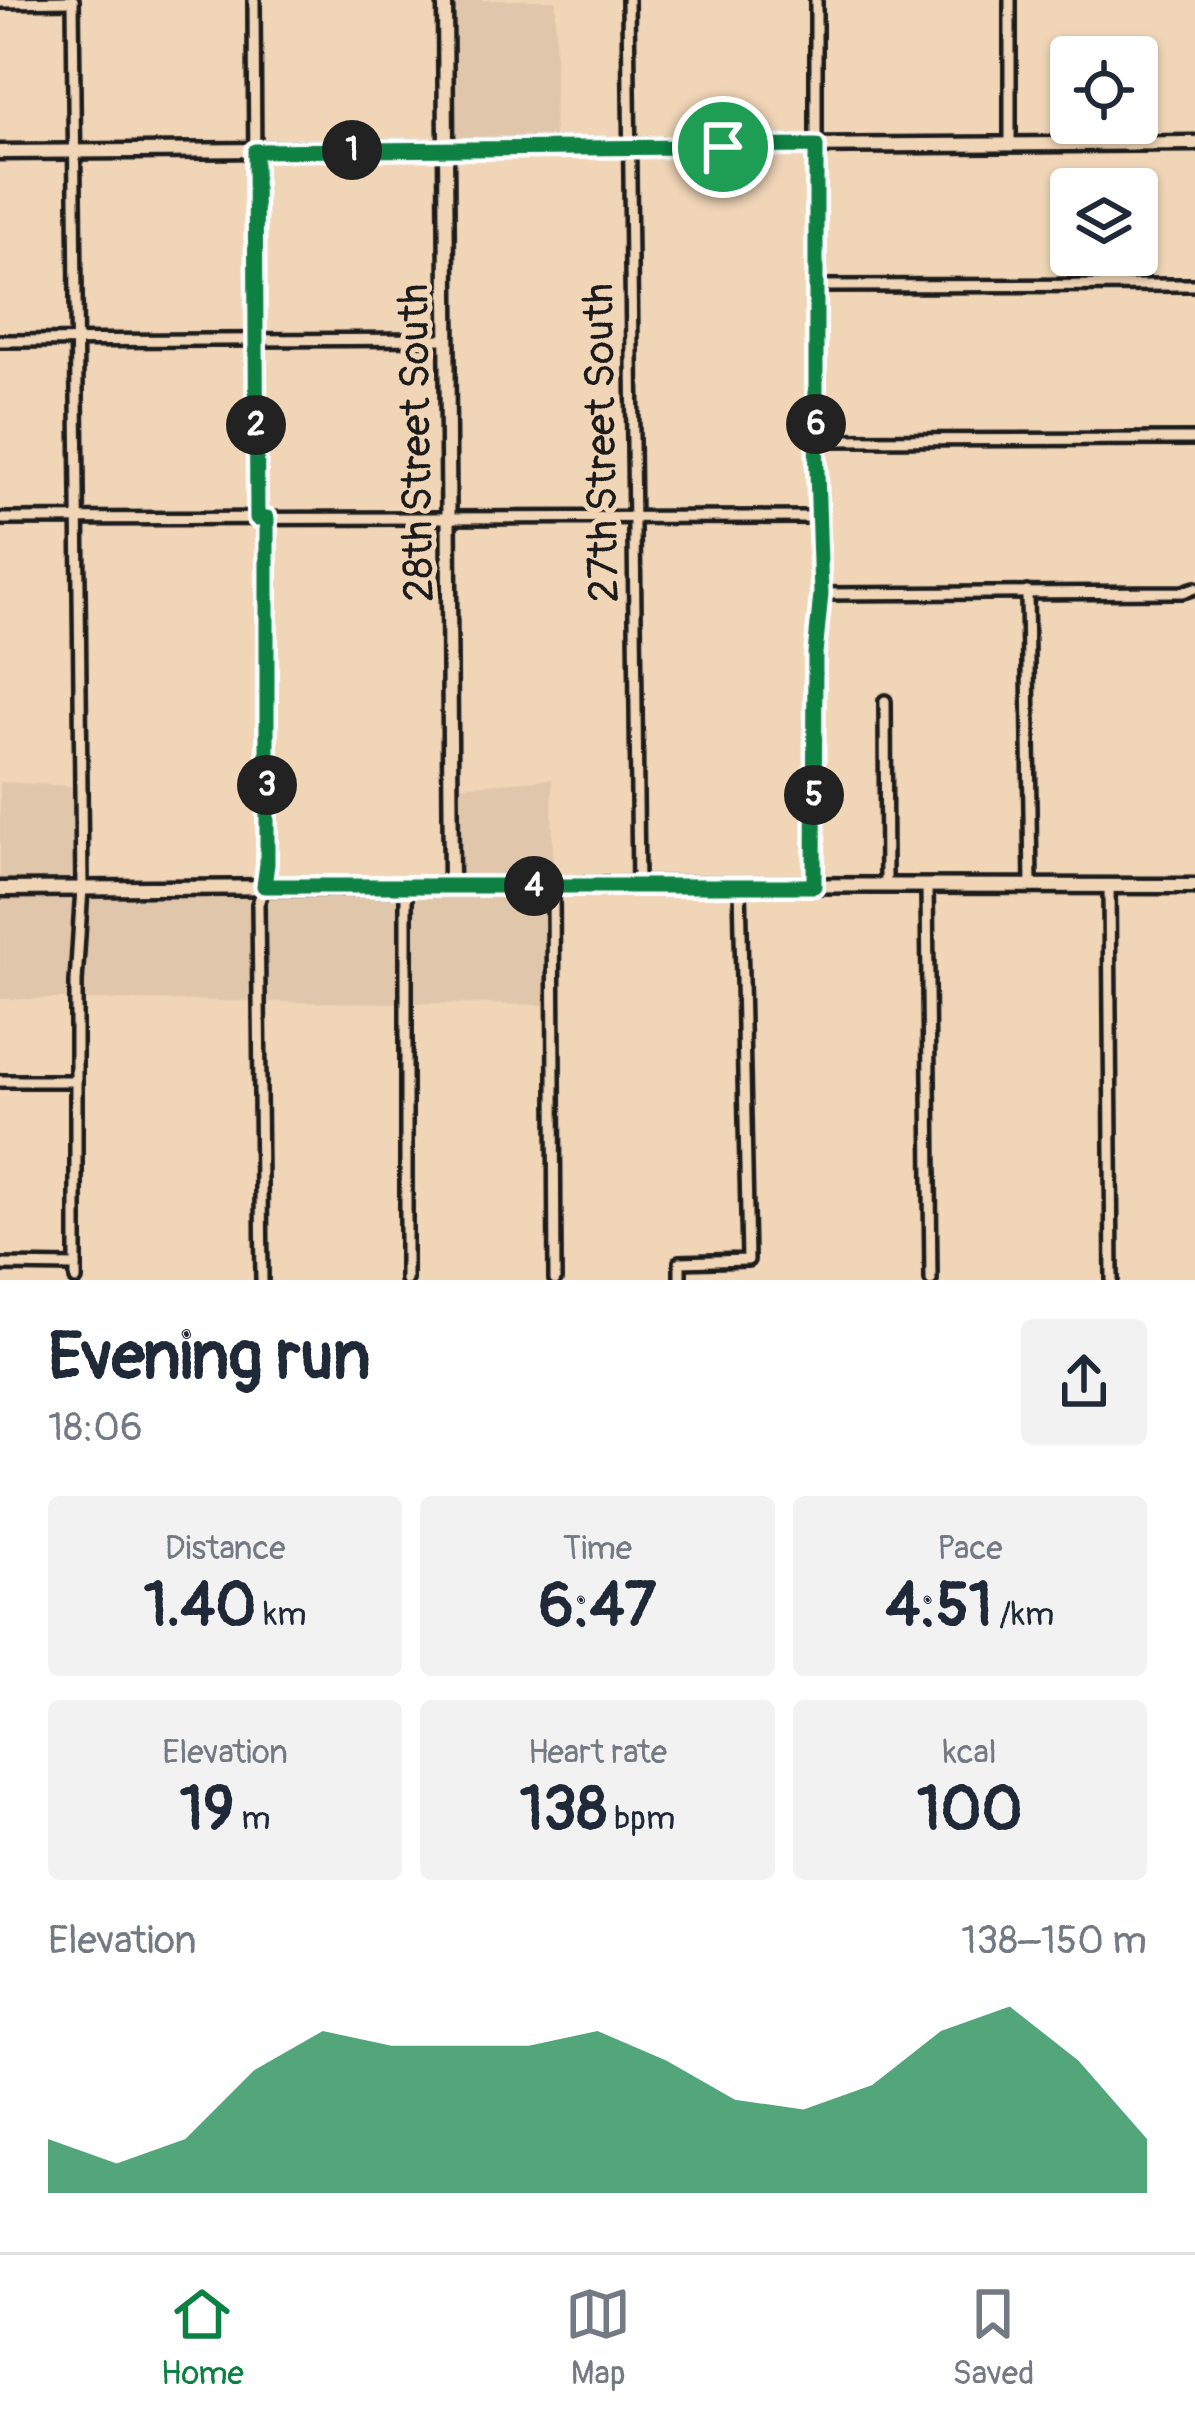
<!DOCTYPE html>
<html lang="en">
<head>
<meta charset="utf-8">
<style>
  body { margin:0; font-family:Pangolin,sans-serif; background:#f2f2f3; color:#1f2937; height:100vh; display:flex; flex-direction:column; font-size:45px; white-space:nowrap }
  * { box-sizing:border-box; margin:0 }
  p { font-size:39px; color:#747a83 }
  .icon { flex:none; width:66px; height:66px; fill:none; stroke:currentColor; stroke-width:2; stroke-linecap:round; stroke-linejoin:round }
  .map { position:relative; height:1280px; overflow:hidden }
  .drawer { display:flex; flex-direction:column; background:#fff; flex:1 }
  .drawer>* { flex:none }
  .buttons { position:absolute; left:1050px; top:36px; display:grid; gap:24px }
  .buttons a { display:grid; place-items:center; width:108px; height:108px; border-radius:12px; background:#fff; box-shadow:0 3px 9px #0004; font-size:60px }
  .pin { position:absolute; display:grid; place-items:center; width:102px; height:102px; color:#fff; margin:-51px; border:6px solid #fff; border-radius:50%; box-shadow:0 3px 12px #0007 }
  .km { position:absolute; width:60px; height:60px; margin:-30px; border-radius:50%; background:#222; color:#fff; font-size:33px; line-height:60px; text-align:center }
  .round { display:grid; place-items:center; flex:none; width:126px; height:126px; border-radius:12px; background:#f2f2f3 }
  .head { display:flex; align-items:center; justify-content:space-between; height:204px; padding:0 48px }
  h1 { font-size:66px; font-weight:700; line-height:90px }
  .metrics { display:grid; grid-template-columns:repeat(3,1fr); gap:18px; height:204px; padding:12px 48px }
  .metrics div { display:grid; align-content:center; border-radius:12px; background:#f2f2f3; text-align:center }
  .metrics b { font-size:60px; font-weight:700 }
  .metrics small { font-size:33px; font-weight:400 }
  .metrics p { font-size:33px }
  .chart { height:336px; padding:24px 48px }
  .chart p { display:flex; justify-content:space-between }
  .chart svg { width:100%; height:216px; margin-top:12px; fill:#0b8043; opacity:.7 }
  .tabs { display:flex; justify-content:space-around; align-items:center; height:168px; border-top:3px solid #e0e1e3; background:#fff; font-size:33px; color:#747a83 }
  .tabs a { display:grid; justify-items:center; gap:6px }
  .tabs .current { color:#0b8043 }
  .map>svg:first-child { display:block }
  .built { fill:#e0c7ac }
  .lines { fill:none; stroke-linecap:round; stroke-linejoin:round }
  .minor-casing { stroke:#1c1c1c; stroke-width:18 }
  .tertiary-casing { stroke:#1c1c1c; stroke-width:21 }
  .minor { stroke:#f0d5b7; stroke-width:9 }
  .tertiary { stroke:#f0d5b7; stroke-width:12 }
  .route-casing { stroke:#fff; stroke-width:24 }
  .route { stroke:#0b8043; stroke-width:15 }
  .labels { text-anchor:middle; stroke-width:10; stroke-linejoin:round; paint-order:stroke }
  .street-label { font-size:42px; fill:#1c1c1c; stroke:#f0d5b7 }
</style>
</head>
<body>
<div class="map">
<svg width="1195" height="1280" viewBox="0 0 1195 1280">
  <rect width="100%" height="100%" fill="#f0d5b7"/>
  <filter id="ink" filterUnits="userSpaceOnUse"><feTurbulence type="fractalNoise" baseFrequency=".00833" numOctaves="2"/><feDisplacementMap in="SourceGraphic" scale="24" xChannelSelector="R" yChannelSelector="G"/><feConvolveMatrix kernelMatrix="1 2 1 2 8 2 1 2 1" color-interpolation-filters="sRGB"/></filter>
  <g filter="url(#ink)">
    <g class="built">
      <path d="M 451,0 L 556,0 L 554,141 L 452,142 Z"/>
      <path d="M 552,779 L 553,879 L 458,879 L 457,786 Z"/>
      <path d="M 0,782 L 74,786 L 75,881 L 0,882 Z"/>
      <path d="M 456,893 L 547,893 L 547,1005 L 412,1003 L 412,897 L 455,898 Z"/>
      <path d="M 255,894 L 252,902 L 253,1001 L 82,1000 L 88,896 Z"/>
      <path d="M 268,895 L 399,897 L 399,1003 L 265,1002 L 265,905 Z"/>
      <path d="M 75,896 L 69,999 L 0,999 L 0,897 Z"/>
    </g>
    <g class="lines">
      <defs>
        <g id="minor">
          <path d="M 73,0 L 82,888 L 76,982 L 76,1280"/>
          <path d="M 254,0 L 257,518"/>
          <path d="M 628,0 L 638,885"/>
          <path d="M 1010,0 L 1010,145"/>
          <path d="M 0,2 L 73,1"/>
          <path d="M 816,286 L 1195,285"/>
          <path d="M 0,341 L 447,339"/>
          <path d="M 816,440 L 1195,439"/>
          <path d="M 0,519 L 819,517"/>
          <path d="M 1027,592 L 1031,886"/>
          <path d="M 821,594 L 1183,592 L 1195,588"/>
          <path d="M 885,701 L 886,886"/>
          <path d="M 406,886 L 406,1280"/>
          <path d="M 553,886 L 555,1280"/>
          <path d="M 814,886 L 815,654 L 821,594 L 816,440 L 816,0"/>
          <path d="M 927,886 L 931,1280"/>
          <path d="M 1109,886 L 1112,1280"/>
          <path d="M 0,1081 L 76,1081"/>
          <path d="M 0,1265 L 76,1266"/>
          <path d="M 262,1280 L 258,904 L 264,886 L 267,864 L 267,518"/>
          <path d="M 680,1280 L 680,1262 L 748,1260 L 740,885"/>
        </g>
        <g id="tertiary">
          <path d="M 445,0 L 451,886"/>
          <path d="M 0,152 L 1195,143"/>
          <path d="M 0,889 L 638,885 L 1195,886"/>
        </g>
      </defs>
      <use href="#minor" class="minor-casing"/>
      <use href="#tertiary" class="tertiary-casing"/>
      <use href="#minor" class="minor"/>
      <use href="#tertiary" class="tertiary"/>
    </g>
  </g>
  <g class="lines" filter="url(#ink)">
    <defs>
      <path id="route" d="M 816,146 L 816,440 L 821,594 L 815,654 L 814,886 L 264,886 L 267,864 L 267,518 L 257,518 L 255,151 Z"/>
    </defs>
    <use href="#route" class="route-casing"/>
    <use href="#route" class="route"/>
  </g>
  <g class="labels">
    <g class="street-label">
      <text transform="translate(415 443) rotate(-91)" y="15">28th Street South</text>
      <text transform="translate(600 443) rotate(-91)" y="15">27th Street South</text>
    </g>
  </g>
</svg>
<div class="buttons">
<a><svg class="icon" aria-label="locate" viewBox="0 0 24 24"><circle cx="12" cy="12" r="6"/><path d="M12 2v4M12 18v4M2 12h4M18 12h4"/></svg></a>
<a><svg class="icon" aria-label="layers" viewBox="0 0 24 24"><path d="M12 4l9 5-9 5-9-5zM3 14l9 5 9-5"/></svg></a>
</div>
<div class="pin" style="left:723px;top:147px;background:#1e9e55"><svg class="icon" aria-label="arrive" viewBox="0 0 24 24"><path d="M6 21V4h12l-3 4 3 4H6"/></svg></div>
<b class="km" style="left:352px;top:150px">1</b>
<b class="km" style="left:256px;top:425px">2</b>
<b class="km" style="left:267px;top:785px">3</b>
<b class="km" style="left:534px;top:886px">4</b>
<b class="km" style="left:814px;top:795px">5</b>
<b class="km" style="left:816px;top:424px">6</b>
</div>
<section class="drawer">
<div class="head"><div><h1>Evening run</h1><p>18:06</p></div><a class="round"><svg class="icon" aria-label="share" viewBox="0 0 24 24"><path d="M12 15V3M7 8l5-5 5 5M5 13v7h14v-7"/></svg></a></div>
<div class="metrics">
<div><p>Distance</p><b>1.40<small> km</small></b></div>
<div><p>Time</p><b>6:47</b></div>
<div><p>Pace</p><b>4:51<small> /km</small></b></div>
</div>
<div class="metrics">
<div><p>Elevation</p><b>19<small> m</small></b></div>
<div><p>Heart rate</p><b>138<small> bpm</small></b></div>
<div><p>kcal</p><b>100</b></div>
</div>
<div class="chart"><p><span>Elevation</span>138–150 m</p>
<svg viewBox="0 0 160 44" preserveAspectRatio="none"><path d="M0 44V33L10 38L20 33L30 19L40 11L50 14L60 14L70 14L80 11L90 17L100 25L110 27L120 22L130 11L140 6L150 17L160 33V44z"/></svg>
</div>
</section>
<nav class="tabs">
<a class="current"><svg class="icon" aria-label="home" viewBox="0 0 24 24"><path d="M3 11l9-7 9 7M6 9v11h12V9"/></svg>Home</a>
<a><svg class="icon" aria-label="map" viewBox="0 0 24 24"><path d="M3 6l6-2 6 2 6-2v14l-6 2-6-2-6 2zM9 4v14M15 6v14"/></svg>Map</a>
<a><svg class="icon" aria-label="saved" viewBox="0 0 24 24"><path d="M7 4h10v16l-5-4-5 4z"/></svg>Saved</a>
</nav>
</body>
</html>
